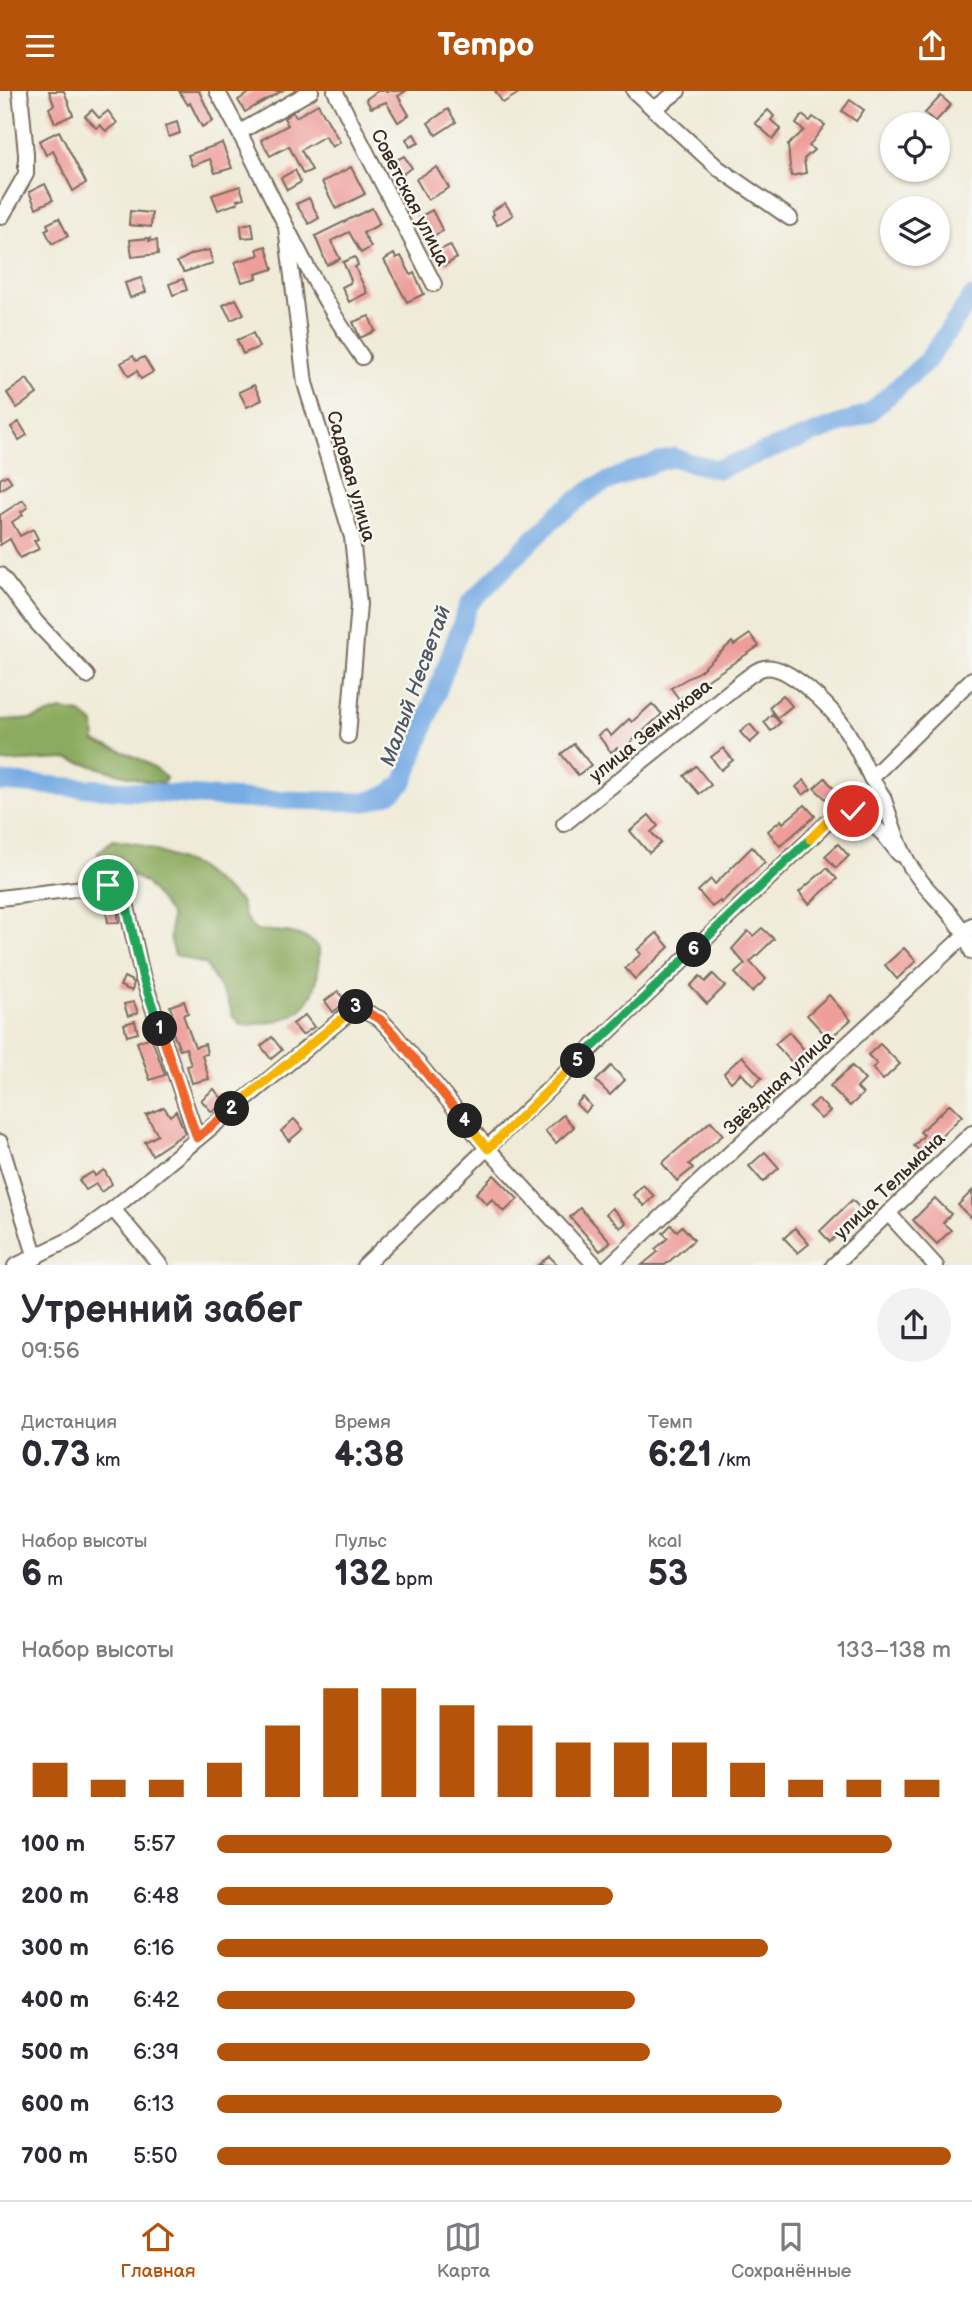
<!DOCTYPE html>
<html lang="ru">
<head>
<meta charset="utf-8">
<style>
  body { margin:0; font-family:"Balsamiq Sans",sans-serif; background:#f2f2f3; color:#2b2b33; height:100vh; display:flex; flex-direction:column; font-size:26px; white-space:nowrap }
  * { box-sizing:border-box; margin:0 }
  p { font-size:23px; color:#7c7c81 }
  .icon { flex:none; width:38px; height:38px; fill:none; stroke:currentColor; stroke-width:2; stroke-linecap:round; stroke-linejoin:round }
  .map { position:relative; height:1174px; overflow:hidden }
  .drawer { display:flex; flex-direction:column; background:#fff; flex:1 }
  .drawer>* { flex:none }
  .controls { position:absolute; left:880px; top:21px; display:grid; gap:14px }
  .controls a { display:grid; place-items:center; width:70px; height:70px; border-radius:50%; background:#fff; box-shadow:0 2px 5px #0004; font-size:35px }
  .pin { position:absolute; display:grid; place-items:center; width:60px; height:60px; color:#fff; margin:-30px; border:4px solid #fff; border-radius:50%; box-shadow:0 2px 7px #0007 }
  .km { position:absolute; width:35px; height:35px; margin:-18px; border-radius:50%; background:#222; color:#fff; font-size:19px; line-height:35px; text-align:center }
  .round { display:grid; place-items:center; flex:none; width:74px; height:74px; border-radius:37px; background:#f2f2f3 }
  .summary { display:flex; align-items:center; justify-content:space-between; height:119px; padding:0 21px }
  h1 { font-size:38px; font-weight:700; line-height:52px }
  .metrics { display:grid; grid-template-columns:repeat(3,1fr); gap:10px; height:119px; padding:7px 21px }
  .metrics div { display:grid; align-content:center }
  .metrics b { font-size:35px; font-weight:700 }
  .metrics small { font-size:19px; font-weight:400 }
  .metrics p { font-size:19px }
  .chart { height:196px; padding:14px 21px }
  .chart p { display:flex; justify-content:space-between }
  .chart svg { width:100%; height:126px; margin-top:7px; stroke:#b45309; stroke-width:6 }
  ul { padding:0 21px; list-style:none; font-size:23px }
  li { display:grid; grid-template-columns:112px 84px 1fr; align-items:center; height:52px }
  li i { height:18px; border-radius:9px; background:#b45309 }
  header { display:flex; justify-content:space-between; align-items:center; height:91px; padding:0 21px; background:#b45309; color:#fff; font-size:32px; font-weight:700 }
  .menu { display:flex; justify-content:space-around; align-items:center; height:98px; border-top:2px solid #e1e1e2; background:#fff; font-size:19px; color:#7c7c81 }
  .menu a { display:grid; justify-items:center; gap:4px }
  .menu .selected { color:#b45309 }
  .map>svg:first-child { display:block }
  .forest { fill:#8cab5f; stroke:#646a3e; stroke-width:2 }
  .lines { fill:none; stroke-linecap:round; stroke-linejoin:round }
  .river { stroke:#76abe4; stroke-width:19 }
  .building { fill:#ee9d9a }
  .minor-casing { stroke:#7a6e5f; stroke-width:18 }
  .minor { stroke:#fff; stroke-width:14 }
  .split-1-casing { stroke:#fff; stroke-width:14 }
  .split-2-casing { stroke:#fff; stroke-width:14 }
  .split-3-casing { stroke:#fff; stroke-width:14 }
  .split-4-casing { stroke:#fff; stroke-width:14 }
  .split-5-casing { stroke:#fff; stroke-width:14 }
  .split-6-casing { stroke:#fff; stroke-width:14 }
  .split-7-casing { stroke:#fff; stroke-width:14 }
  .split-8-casing { stroke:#fff; stroke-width:14 }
  .split-1 { stroke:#22a559; stroke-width:9 }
  .split-2 { stroke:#f0652b; stroke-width:9 }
  .split-3 { stroke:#f5b400; stroke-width:9 }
  .split-4 { stroke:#f0652b; stroke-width:9 }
  .split-5 { stroke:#f5b400; stroke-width:9 }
  .split-6 { stroke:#22a559; stroke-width:9 }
  .split-7 { stroke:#22a559; stroke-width:9 }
  .split-8 { stroke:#f5b400; stroke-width:9 }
  .labels { text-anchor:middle; stroke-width:5; stroke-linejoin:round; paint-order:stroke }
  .street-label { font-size:19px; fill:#3b2a1e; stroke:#f6f6f2 }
  .water-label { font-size:21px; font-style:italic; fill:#505763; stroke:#f6f6f2 }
</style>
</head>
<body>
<header><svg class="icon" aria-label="menu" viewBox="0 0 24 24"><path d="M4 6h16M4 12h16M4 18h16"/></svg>Tempo<svg class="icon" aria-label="share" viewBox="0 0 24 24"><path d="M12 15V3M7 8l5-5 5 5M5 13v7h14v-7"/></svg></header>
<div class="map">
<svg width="972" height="1175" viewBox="0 0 972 1175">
  <rect width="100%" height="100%" fill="#f6f6f2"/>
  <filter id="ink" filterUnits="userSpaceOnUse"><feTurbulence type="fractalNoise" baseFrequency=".0143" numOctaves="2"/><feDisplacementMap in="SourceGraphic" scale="14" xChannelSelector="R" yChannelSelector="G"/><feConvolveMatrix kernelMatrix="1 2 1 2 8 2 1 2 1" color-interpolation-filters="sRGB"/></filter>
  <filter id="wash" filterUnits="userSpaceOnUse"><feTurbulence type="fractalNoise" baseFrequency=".00686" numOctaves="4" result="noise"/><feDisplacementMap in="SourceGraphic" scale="28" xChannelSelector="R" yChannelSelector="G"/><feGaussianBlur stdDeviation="1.57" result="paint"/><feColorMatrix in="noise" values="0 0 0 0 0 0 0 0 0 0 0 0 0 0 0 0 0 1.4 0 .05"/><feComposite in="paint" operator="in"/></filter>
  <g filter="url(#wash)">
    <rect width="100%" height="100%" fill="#f0ebd8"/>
    <g class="forest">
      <path d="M 61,619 L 81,622 L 94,633 L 95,651 C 120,659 148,668 166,687 L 163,692 L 145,690 L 68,668 L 0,671 L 0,629 L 32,628 Z"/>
      <path d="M 113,749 L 138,753 L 196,775 L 240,810 L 245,826 L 255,839 C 279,841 302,838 319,857 C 320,917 299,932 241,934 L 233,925 L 228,910 L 205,873 L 175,864 L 170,847 L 171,824 L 145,791 L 125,781 L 97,773 L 98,761 Z"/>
    </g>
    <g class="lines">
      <path class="river" d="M 0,691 L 242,708 L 366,711 L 391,702 L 404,691 L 469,513 L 559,422 L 595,396 L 634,379 L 674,366 L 687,371 L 718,378 L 869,322 L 927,270 L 972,206"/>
    </g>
    <g id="blocks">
      <g class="building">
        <path d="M 49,0 L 64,0 L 73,24 L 55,32 L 49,17 L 54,14 Z"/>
        <path d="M 179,0 L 199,0 L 213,30 L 202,36 L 190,12 L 188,14 Z"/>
        <path d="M 253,0 L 282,0 L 245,21 L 238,9 Z"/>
        <path d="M 378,0 L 406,0 L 398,5 L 409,24 L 398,31 L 386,11 L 371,17 L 366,8 Z"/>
        <path d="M 495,0 L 522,0 L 503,12 Z"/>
        <path d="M 941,5 L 951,14 L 935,31 L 925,22 Z"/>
        <path d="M 850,9 L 864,19 L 856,30 L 842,20 Z"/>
        <path d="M 318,13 L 340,51 L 332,56 L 325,45 L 301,59 L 312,79 L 303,83 L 289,55 L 270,65 L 261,49 L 288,34 L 284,27 L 293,21 L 296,26 Z"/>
        <path d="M 448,18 L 456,31 L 436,44 L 428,32 Z"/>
        <path d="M 92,19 L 99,27 L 108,20 L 117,32 L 106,40 L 100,34 L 96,37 L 85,25 Z"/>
        <path d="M 768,19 L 774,25 L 771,29 L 781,38 L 773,48 L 755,32 Z"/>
        <path d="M 802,24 L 810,30 L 813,26 L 825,34 L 809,55 L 814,59 L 804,68 L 806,82 L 791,85 L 788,54 L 804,39 L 796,33 Z"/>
        <path d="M 177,31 L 180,42 L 169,46 L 165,35 Z"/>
        <path d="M 59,40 L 86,92 L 73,100 L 53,60 L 46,64 L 39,50 Z"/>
        <path d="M 414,43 L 419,52 L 410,56 L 406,48 Z"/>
        <path d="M 222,52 L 232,77 L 215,82 L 210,68 L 192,75 L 188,64 Z"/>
        <path d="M 404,65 L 412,77 L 399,85 L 391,72 Z"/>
        <path d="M 351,76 L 365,103 L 336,118 L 322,91 Z"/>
        <path d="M 437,76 L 449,97 L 428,109 L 416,88 Z"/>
        <path d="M 295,79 L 301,91 L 287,99 L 281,87 Z"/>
        <path d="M 45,93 L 53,109 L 36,117 L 29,101 Z"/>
        <path d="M 240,95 L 244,107 L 237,109 L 238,112 L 218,119 L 212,104 Z"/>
        <path d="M 309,107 L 319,127 L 309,133 L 296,113 Z"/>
        <path d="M 505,112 L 513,124 L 497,134 L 492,125 L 494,123 L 492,120 Z"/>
        <path d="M 372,117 L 380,133 L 363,142 L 371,156 L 361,162 L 349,141 L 331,150 L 340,168 L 327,174 L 315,145 Z"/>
        <path d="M 432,119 L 443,140 L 429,147 L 419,126 Z"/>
        <path d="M 130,120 L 152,122 L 151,136 L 129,134 Z"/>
        <path d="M 59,127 L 68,145 L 52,153 L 45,139 L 49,137 L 47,133 Z"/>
        <path d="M 252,132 L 254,146 L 242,147 L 241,134 Z"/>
        <path d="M 150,147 L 149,150 L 157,149 L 158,163 L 132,166 L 130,149 Z"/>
        <path d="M 450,154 L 457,167 L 445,174 L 438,160 Z"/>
        <path d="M 266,155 L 273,178 L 256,183 L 257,187 L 242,191 L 235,171 L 259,164 L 257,158 Z"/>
        <path d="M 209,159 L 213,172 L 184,181 L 177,171 L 192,163 Z"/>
        <path d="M 394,163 L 396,167 L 401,165 L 411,184 L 414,182 L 424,203 L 407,211 L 384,169 Z"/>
        <path d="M 355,166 L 358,174 L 355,176 L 367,202 L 349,211 L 342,196 L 350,192 L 351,189 L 343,171 Z"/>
        <path d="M 141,187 L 146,201 L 130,207 L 125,192 Z"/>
        <path d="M 183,188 L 187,199 L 173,204 L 169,193 Z"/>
        <path d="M 236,208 L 244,223 L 231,229 L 223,214 Z"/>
        <path d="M 369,225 L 375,240 L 360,247 L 353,231 Z"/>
        <path d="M 253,242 L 259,256 L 243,263 L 237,249 Z"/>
        <path d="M 133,265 L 136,270 L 144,266 L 153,281 L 141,288 L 137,280 L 129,285 L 121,272 Z"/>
        <path d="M 27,288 L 37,303 L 17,317 L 7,302 Z"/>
        <path d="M 254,294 L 262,309 L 247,316 L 239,301 Z"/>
        <path d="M 19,331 L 27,344 L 19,349 L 11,336 Z"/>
        <path d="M 7,384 L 12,391 L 0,399 L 0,388 Z"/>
        <path d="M 23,409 L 28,416 L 21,421 L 23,424 L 12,431 L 20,445 L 33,438 L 38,448 L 34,450 L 39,458 L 20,467 L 10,448 L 0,454 L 0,424 Z"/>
        <path d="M 750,543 L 759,555 L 679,608 L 671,597 L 700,580 L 732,551 L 734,554 Z"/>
        <path d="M 783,604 L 792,615 L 777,627 L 769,616 Z"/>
        <path d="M 652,613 L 662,623 L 620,661 L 617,657 L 611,661 L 598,644 L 606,639 L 611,645 L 629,628 L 632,631 Z"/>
        <path d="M 772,623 L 780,632 L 771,640 L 764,631 Z"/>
        <path d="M 750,633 L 759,644 L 750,652 L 740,641 Z"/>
        <path d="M 574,653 L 591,674 L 578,684 L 561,663 Z"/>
        <path d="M 723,657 L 733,669 L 721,679 L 711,666 Z"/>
        <path d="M 696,675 L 711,694 L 699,703 L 684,685 Z"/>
        <path d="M 825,687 L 838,703 L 829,711 L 814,697 Z"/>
        <path d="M 804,689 L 811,698 L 803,704 L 796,696 Z"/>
        <path d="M 805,714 L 815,725 L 780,755 L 768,740 L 781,729 L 783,732 Z"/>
        <path d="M 649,724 L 658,735 L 651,741 L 661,752 L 649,762 L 630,740 Z"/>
        <path d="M 838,753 L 849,765 L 836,777 L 825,765 Z"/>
        <path d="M 752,756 L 765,771 L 721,812 L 720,810 L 712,816 L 698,800 L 711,788 L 715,793 Z"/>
        <path d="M 827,777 L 837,788 L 809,813 L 799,801 Z"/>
        <path d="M 117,816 L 119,831 L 108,832 L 106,817 Z"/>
        <path d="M 762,837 L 774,848 L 750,871 L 766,888 L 752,901 L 735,882 L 745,873 L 732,858 L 748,840 L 753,845 Z"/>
        <path d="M 657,842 L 669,856 L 635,888 L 625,877 L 641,863 L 637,859 Z"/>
        <path d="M 904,857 L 916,870 L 897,888 L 885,874 Z"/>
        <path d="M 713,883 L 725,895 L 707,913 L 690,895 L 700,885 L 705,891 Z"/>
        <path d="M 124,886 L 134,891 L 132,900 L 120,895 Z"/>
        <path d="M 338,900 L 346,911 L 333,921 L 325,910 Z"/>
        <path d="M 829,904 L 851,929 L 829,948 L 807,924 Z"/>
        <path d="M 184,910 L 188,922 L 183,924 L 195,956 L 205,953 L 207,963 L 202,964 L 209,988 L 192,992 L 187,975 L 191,974 L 186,957 L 180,959 L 168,930 L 174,928 L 170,915 Z"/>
        <path d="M 134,911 L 138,922 L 128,925 L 124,913 Z"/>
        <path d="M 305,924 L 314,936 L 302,944 L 293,933 Z"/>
        <path d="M 135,930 L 138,942 L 127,945 L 124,933 Z"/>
        <path d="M 789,941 L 812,968 L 799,979 L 775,953 Z"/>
        <path d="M 151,946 L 165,984 L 150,989 L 137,951 Z"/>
        <path d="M 272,946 L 282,959 L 271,968 L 261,955 Z"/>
        <path d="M 880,953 L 900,973 L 883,989 L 872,977 L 877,973 L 868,964 Z"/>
        <path d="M 742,965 L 762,987 L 753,995 L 741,982 L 731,991 L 724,982 Z"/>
        <path d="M 611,975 L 625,989 L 610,1004 L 596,990 Z"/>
        <path d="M 852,975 L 865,989 L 857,997 L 863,1003 L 850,1015 L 830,995 Z"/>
        <path d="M 214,998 L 225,1011 L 212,1021 L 201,1009 Z"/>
        <path d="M 583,1006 L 591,1015 L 585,1022 L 576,1013 Z"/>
        <path d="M 818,1008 L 830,1020 L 821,1028 L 809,1016 Z"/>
        <path d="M 950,1013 L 962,1025 L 923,1063 L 914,1055 L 924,1044 L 920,1041 Z"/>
        <path d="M 164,1016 L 170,1025 L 176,1020 L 185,1042 L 152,1064 L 145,1051 L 158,1044 L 146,1024 Z"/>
        <path d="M 563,1024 L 574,1036 L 556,1052 L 545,1040 Z"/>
        <path d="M 294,1028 L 303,1038 L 289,1050 L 281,1040 Z"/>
        <path d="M 711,1030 L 723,1044 L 689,1073 L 693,1077 L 677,1090 L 662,1072 Z"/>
        <path d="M 765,1061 L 779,1077 L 763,1091 L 749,1075 Z"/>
        <path d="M 104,1079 L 112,1093 L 101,1101 L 96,1093 L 86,1099 L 79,1089 L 93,1081 L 95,1085 Z"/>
        <path d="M 494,1084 L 518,1108 L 504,1121 L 492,1108 L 487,1113 L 476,1102 Z"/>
        <path d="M 643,1094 L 654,1105 L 644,1115 L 633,1104 Z"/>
        <path d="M 972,1100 L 972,1128 L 958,1114 Z"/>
        <path d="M 935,1107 L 951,1123 L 943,1132 L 951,1139 L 937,1153 L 913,1129 Z"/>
        <path d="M 852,1109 L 862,1119 L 830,1151 L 820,1140 Z"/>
        <path d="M 580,1117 L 611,1151 L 600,1160 L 570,1126 Z"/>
        <path d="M 612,1117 L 626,1132 L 620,1137 L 606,1123 Z"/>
        <path d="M 671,1134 L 677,1140 L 682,1135 L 694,1149 L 665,1174 L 642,1174 L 658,1161 L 655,1158 L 668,1147 L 663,1142 Z"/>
        <path d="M 795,1137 L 809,1153 L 798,1162 L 784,1147 Z"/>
        <path d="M 549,1165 L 558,1174 L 538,1174 Z"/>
      </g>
    </g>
  </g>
  <g filter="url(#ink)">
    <use href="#blocks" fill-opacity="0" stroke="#7a6e5f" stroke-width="2"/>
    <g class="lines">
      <defs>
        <g id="minor">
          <path d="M 217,0 C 267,88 303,184 362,266"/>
          <path d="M 335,0 L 434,193"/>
          <path d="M 634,0 L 718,77 L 790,127"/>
          <path d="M 654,18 L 678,0"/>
          <path d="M 240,41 L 311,0"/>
          <path d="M 0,122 L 2,125 L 26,83 L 26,63 L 20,0"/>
          <path d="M 286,136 L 305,292 L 352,446 L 359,513 L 348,645"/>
          <path d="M 0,484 L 36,531 L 87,585"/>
          <path d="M 883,706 C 892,731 899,760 915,782 C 935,811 961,826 972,861"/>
          <path d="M 862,723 L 884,744 L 899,763"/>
          <path d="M 564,733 L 745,588 C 751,584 757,578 764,577 C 787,572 830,616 842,633 C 854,650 862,669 871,687"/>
          <path d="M 0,807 L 108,794 C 115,794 120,797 124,803 L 142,884 L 197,1047"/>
          <path d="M 0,1051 L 36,1167"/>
          <path d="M 113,1118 L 161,1175"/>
          <path d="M 888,1122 L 936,1175"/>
          <path d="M 15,1175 L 75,1146 L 113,1118 L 356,916 L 380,928 L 394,943 L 488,1058 L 596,1175"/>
          <path d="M 364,1175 L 833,726 L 853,720 L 862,723 L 873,718 L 880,712 L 883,706 L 871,687 L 972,588"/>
          <path d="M 609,1175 L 966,843 L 972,834"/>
          <path d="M 833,1175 L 972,1042"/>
        </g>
      </defs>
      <use href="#minor" class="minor-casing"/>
      <use href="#minor" class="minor"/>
    </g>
  </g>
  <g class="lines" filter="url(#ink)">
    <defs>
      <path id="split-1" d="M 108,794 L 114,794 L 124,803 L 142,884 L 160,938"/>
      <path id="split-2" d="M 160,938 L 197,1047 L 232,1018"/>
      <path id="split-3" d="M 232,1018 L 356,916"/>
      <path id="split-4" d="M 356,916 L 380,928 L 394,943 L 465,1030"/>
      <path id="split-5" d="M 465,1030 L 488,1058 L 578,970"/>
      <path id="split-6" d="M 578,970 L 694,859"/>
      <path id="split-7" d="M 694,859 L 810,748"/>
      <path id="split-8" d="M 810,748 L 832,726 L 853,720"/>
    </defs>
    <use href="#split-1" class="split-1-casing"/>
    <use href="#split-2" class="split-2-casing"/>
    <use href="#split-3" class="split-3-casing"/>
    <use href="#split-4" class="split-4-casing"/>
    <use href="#split-5" class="split-5-casing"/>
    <use href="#split-6" class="split-6-casing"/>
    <use href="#split-7" class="split-7-casing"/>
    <use href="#split-8" class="split-8-casing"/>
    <use href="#split-1" class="split-1"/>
    <use href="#split-2" class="split-2"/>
    <use href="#split-3" class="split-3"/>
    <use href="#split-4" class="split-4"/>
    <use href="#split-5" class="split-5"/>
    <use href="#split-6" class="split-6"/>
    <use href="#split-7" class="split-7"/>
    <use href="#split-8" class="split-8"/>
  </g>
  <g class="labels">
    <g class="street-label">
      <text transform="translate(411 106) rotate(63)" y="7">Советская улица</text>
      <text transform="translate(352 385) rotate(74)" y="7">Садовая улица</text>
      <text transform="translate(650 639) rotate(-39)" y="7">улица Земнухова</text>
      <text transform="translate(778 991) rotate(-43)" y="7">Звёздная улица</text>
      <text transform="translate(889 1094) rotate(-44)" y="7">улица Тельмана</text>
    </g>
    <g class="water-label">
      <text transform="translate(415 595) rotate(-70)" y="7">Малый Несветай</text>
    </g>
  </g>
</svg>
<div class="controls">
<a><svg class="icon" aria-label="locate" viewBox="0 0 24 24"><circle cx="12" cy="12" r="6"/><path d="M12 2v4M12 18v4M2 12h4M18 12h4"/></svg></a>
<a><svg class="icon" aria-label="layers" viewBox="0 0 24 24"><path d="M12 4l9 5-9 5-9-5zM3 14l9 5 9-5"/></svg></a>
</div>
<div class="pin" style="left:108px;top:794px;background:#1e9e55"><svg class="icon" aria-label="arrive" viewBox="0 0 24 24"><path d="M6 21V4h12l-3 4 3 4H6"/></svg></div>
<div class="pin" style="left:853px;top:720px;background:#d93025"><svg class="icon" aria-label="check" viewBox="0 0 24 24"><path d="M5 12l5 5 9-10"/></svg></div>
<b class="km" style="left:160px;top:938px">1</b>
<b class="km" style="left:232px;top:1018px">2</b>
<b class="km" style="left:356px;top:916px">3</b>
<b class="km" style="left:465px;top:1030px">4</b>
<b class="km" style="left:578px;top:970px">5</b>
<b class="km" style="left:694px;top:859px">6</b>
</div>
<section class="drawer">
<div class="summary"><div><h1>Утренний забег</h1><p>09:56</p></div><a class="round"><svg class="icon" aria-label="share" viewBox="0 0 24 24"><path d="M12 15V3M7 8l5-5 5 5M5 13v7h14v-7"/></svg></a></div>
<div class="metrics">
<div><p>Дистанция</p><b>0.73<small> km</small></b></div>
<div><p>Время</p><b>4:38</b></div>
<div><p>Темп</p><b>6:21<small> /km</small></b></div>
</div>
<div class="metrics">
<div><p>Набор высоты</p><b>6<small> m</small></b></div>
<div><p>Пульс</p><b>132<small> bpm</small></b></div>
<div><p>kcal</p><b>53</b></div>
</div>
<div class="chart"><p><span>Набор высоты</span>133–138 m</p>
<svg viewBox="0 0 160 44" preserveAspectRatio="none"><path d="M5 44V32M15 44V38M25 44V38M35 44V32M45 44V19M55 44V6M65 44V6M75 44V12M85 44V19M95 44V25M105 44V25M115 44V25M125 44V32M135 44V38M145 44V38M155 44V38"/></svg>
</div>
<ul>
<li><b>100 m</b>5:57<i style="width:92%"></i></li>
<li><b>200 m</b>6:48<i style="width:54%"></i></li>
<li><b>300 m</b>6:16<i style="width:75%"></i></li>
<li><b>400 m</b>6:42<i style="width:57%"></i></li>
<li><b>500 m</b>6:39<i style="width:59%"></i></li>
<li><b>600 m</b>6:13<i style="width:77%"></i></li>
<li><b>700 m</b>5:50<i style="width:100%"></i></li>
</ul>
</section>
<nav class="menu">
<a class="selected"><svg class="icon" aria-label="home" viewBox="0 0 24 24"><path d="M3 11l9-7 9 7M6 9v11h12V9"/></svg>Главная</a>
<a><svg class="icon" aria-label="map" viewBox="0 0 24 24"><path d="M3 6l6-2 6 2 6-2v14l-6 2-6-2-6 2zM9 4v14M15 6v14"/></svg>Карта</a>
<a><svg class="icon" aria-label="saved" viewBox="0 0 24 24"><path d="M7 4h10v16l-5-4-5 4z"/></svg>Сохранённые</a>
</nav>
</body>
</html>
